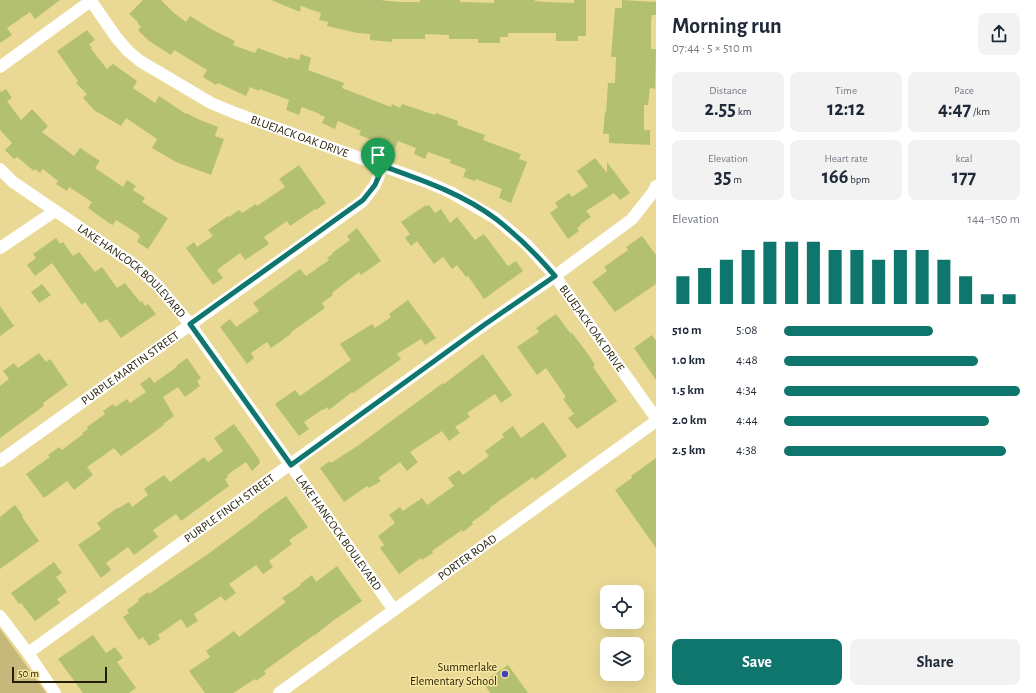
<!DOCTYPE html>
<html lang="en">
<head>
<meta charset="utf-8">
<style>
  body { margin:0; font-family:"Alegreya Sans",sans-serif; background:#f2f2f3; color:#1f2937; height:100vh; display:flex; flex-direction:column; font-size:15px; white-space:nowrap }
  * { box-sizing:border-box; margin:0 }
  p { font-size:13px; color:#747a83 }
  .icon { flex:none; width:22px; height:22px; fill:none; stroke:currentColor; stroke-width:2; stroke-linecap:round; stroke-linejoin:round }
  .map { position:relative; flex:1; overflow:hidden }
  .details { display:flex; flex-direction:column; background:#fff; width:380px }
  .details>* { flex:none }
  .buttons { position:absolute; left:600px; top:585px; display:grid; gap:8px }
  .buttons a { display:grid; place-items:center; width:44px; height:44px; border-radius:8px; background:#fff; box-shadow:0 4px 16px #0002; font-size:20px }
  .scale { position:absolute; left:12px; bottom:10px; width:95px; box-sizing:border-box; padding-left:4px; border:2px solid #231d01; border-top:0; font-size:11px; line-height:14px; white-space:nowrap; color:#231d01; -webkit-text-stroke:3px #f7e6a1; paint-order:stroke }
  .pin { position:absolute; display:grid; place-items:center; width:34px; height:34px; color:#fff; margin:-41px -17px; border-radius:50% 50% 50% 0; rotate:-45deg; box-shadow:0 0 4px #0007 }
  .pin .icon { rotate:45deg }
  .round { display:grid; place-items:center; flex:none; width:42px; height:42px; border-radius:8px; background:#f2f2f3 }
  .overview { display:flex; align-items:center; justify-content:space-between; height:68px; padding:0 16px }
  h1 { font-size:22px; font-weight:700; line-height:30px }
  .figures { display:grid; grid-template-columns:repeat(3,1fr); gap:6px; height:68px; padding:4px 16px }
  .figures div { display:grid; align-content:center; border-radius:8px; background:#f2f2f3; text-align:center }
  .figures b { font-size:20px; font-weight:700 }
  .figures small { font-size:11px; font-weight:400 }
  .figures p { font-size:11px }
  .chart { height:112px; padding:8px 16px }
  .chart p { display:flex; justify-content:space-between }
  .chart svg { width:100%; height:72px; margin-top:4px; stroke:#0f766e; stroke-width:6 }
  .button { display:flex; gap:8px; margin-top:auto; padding:8px 16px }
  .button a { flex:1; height:46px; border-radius:8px; background:#0f766e; color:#fff; font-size:16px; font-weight:700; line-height:46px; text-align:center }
  .button a+a { background:#f2f2f3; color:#1f2937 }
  ul { padding:0 16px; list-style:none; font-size:13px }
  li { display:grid; grid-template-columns:64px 48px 1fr; align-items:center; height:30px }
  li i { height:10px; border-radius:5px; background:#0f766e }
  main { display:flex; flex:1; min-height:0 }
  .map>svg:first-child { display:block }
  .green { fill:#c6b87b }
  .building { fill:#b3c072 }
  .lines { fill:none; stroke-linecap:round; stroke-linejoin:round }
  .minor { stroke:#fff; stroke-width:12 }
  .route-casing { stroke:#fff; stroke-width:8 }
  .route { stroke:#0f766e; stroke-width:5 }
  .poi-dot { fill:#4241b6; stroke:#f7e6a1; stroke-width:1.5 }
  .labels { text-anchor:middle; stroke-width:3; stroke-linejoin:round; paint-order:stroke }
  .street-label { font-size:12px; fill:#231d01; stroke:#f7e6a1 }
  .poi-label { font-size:12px; fill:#231d01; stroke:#f7e6a1; text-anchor:end }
</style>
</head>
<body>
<main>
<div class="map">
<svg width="656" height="693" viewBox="0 0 656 693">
  <rect width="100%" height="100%" fill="#e9d994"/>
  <path class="green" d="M 0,629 L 46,693 L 0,693 Z"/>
  <g class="building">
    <path d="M 0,0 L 60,0 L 35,19 L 30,12 L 7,28 L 12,35 L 0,43 Z"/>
    <path d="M 143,0 L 161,0 L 174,13 L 186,22 L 190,16 L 211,29 L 235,41 L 233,45 L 255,53 L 258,48 L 288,59 L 289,57 L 299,60 L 301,54 L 311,58 L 308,70 L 344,83 L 342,88 L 391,107 L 392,104 L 400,108 L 402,104 L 435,115 L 436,113 L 458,121 L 457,125 L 485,135 L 483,140 L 521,154 L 519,159 L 527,162 L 511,203 L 499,198 L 502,189 L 476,179 L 475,181 L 463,177 L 466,169 L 450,163 L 451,160 L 428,152 L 425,159 L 414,154 L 416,148 L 398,141 L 394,151 L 377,144 L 378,142 L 359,135 L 361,131 L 338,121 L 335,129 L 322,123 L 325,117 L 320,115 L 320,114 L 302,107 L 299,115 L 286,110 L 289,100 L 260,89 L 259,91 L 250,87 L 246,96 L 218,83 L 216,85 L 203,77 L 207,70 L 174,50 L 171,55 L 165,51 L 149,41 L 138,30 L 141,27 L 137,23 L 138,22 L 129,14 Z"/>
    <path d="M 271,0 L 380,0 L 399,2 L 420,2 L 420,0 L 460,0 L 460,2 L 494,3 L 494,0 L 535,0 L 535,1 L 546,2 L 574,3 L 574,0 L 586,0 L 586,36 L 578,36 L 578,41 L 556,41 L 556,33 L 508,33 L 508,37 L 500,37 L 500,43 L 478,43 L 478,39 L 449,39 L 449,35 L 425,34 L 425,39 L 392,39 L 392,42 L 370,40 L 370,34 L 357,33 L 327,26 L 328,22 L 319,20 L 321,13 L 301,6 L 300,12 Z"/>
    <path d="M 622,0 L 656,2 L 656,15 L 652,15 L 651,21 L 651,49 L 656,49 L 655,89 L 650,88 L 648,105 L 644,105 L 644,130 L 650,130 L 650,145 L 609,143 L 609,134 L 603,134 L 605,112 L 606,113 L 608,83 L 615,83 L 616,57 L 611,57 L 615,8 L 622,8 Z"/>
    <path d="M 87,30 L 95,40 L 89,44 L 92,48 L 91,49 L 107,69 L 113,64 L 137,81 L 133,88 L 155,103 L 159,96 L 186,114 L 186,113 L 200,120 L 218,127 L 215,136 L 224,139 L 211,175 L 176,162 L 152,148 L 157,139 L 126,118 L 121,126 L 94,110 L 83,98 L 87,94 L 76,83 L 78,81 L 57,51 Z"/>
    <path d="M 6,89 L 12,98 L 7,101 L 21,120 L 32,109 L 48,126 L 42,132 L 74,156 L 80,148 L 100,161 L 95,168 L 123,187 L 127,180 L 136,186 L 133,190 L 145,198 L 142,202 L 168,218 L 148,249 L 137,242 L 140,236 L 137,233 L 116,220 L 113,225 L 109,223 L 88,208 L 92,202 L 69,187 L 67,191 L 56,184 L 58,181 L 43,169 L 40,173 L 35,169 L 34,171 L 17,157 L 14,159 L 5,150 L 12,143 L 0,130 L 0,90 L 1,92 Z"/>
    <path d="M 595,158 L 607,173 L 607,162 L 630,193 L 620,200 L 614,193 L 586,211 L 591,217 L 581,224 L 581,225 L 577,228 L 579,231 L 568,239 L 550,213 L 558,207 L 555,203 L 569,193 L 572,197 L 588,186 L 577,171 Z"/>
    <path d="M 299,165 L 326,203 L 316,210 L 315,209 L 290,226 L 287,221 L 264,237 L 269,244 L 245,260 L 240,253 L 217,270 L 223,278 L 213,285 L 186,248 L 194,242 L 197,247 L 213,236 L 208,230 L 228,216 L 229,217 L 239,210 L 242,213 L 256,204 L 257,206 L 285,187 L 279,179 Z"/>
    <path d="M 426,205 L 427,206 L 429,205 L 435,213 L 441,209 L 450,223 L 457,217 L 475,240 L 484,234 L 508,266 L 516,261 L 523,271 L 484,299 L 468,276 L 466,277 L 457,265 L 452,269 L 443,257 L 434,264 L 417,241 L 411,246 L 405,238 L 410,234 L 401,222 Z"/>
    <path d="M 357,228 L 381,261 L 361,275 L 359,272 L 332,293 L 333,295 L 322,303 L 325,308 L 290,333 L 291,334 L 271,348 L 267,342 L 251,353 L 254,358 L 247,364 L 220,327 L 230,319 L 236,327 L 259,311 L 253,303 L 300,269 L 306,276 L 329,260 L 327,258 L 333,254 L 332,253 L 350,240 L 347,236 Z"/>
    <path d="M 642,236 L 656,255 L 656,284 L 615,312 L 592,282 L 607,271 L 604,267 L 628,250 L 626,247 Z"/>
    <path d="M 56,238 L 60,244 L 63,242 L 73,256 L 79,252 L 95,272 L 102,267 L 117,288 L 125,283 L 140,302 L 142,301 L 145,306 L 148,304 L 156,314 L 121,338 L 107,319 L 100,323 L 85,302 L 82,305 L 52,263 L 35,276 L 27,265 L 36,258 L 33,254 Z"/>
    <path d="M 42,284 L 51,295 L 39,303 L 31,292 Z"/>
    <path d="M 408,300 L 436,338 L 425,345 L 421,339 L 397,354 L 401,359 L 353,393 L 352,392 L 329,410 L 327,407 L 324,410 L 323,409 L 304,422 L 309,429 L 299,436 L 275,404 L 295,390 L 300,396 L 351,360 L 340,344 L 372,324 L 375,328 L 391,317 L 389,314 Z"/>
    <path d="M 0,306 L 14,326 L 0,336 Z"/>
    <path d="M 556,314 L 571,334 L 572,333 L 588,354 L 595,365 L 593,367 L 617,401 L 577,429 L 568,418 L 574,414 L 563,399 L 566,397 L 546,368 L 537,375 L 517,347 L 539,332 L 536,328 Z"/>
    <path d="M 652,335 L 656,341 L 656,380 L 634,348 Z"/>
    <path d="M 39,353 L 46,362 L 50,359 L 68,385 L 43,403 L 44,405 L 41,408 L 0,438 L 0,386 L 9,379 L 3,371 L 14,363 L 18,368 Z"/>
    <path d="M 483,354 L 512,395 L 501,403 L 495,394 L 467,413 L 470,417 L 455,427 L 460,433 L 449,441 L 442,431 L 410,452 L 418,462 L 407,471 L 400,462 L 378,478 L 381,481 L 369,488 L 367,486 L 344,502 L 320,468 L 330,461 L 331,463 L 356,447 L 443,383 L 444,384 Z"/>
    <path d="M 187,358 L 201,378 L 197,381 L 200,386 L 185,397 L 178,387 L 163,397 L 174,416 L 163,424 L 164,425 L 121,456 L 114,448 L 87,467 L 93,475 L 74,490 L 67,481 L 44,498 L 26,474 L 50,457 L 48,455 L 59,447 L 62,450 L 83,434 L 82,433 L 88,429 L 87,427 L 105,414 L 103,411 L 113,404 L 115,407 L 127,399 L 130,403 L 146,392 L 140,384 L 150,377 L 154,383 L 177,367 L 176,366 Z"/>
    <path d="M 543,422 L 567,456 L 535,480 L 533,477 L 489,508 L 490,509 L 472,522 L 473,524 L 463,532 L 462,530 L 432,551 L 433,553 L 422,560 L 421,558 L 399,574 L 380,548 L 384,545 L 378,536 L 395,523 L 389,515 L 400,507 L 403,511 L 422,498 L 427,505 L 454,486 L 448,478 L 459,470 L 463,475 L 489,456 L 485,451 L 504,437 L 502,434 L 513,426 L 521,438 Z"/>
    <path d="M 234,424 L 259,459 L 260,463 L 252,471 L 246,462 L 227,475 L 228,477 L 225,479 L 229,486 L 181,521 L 176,514 L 153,530 L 158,537 L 134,555 L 128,547 L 106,563 L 111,570 L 101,578 L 78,545 L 101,529 L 97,523 L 117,508 L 117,509 L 129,502 L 132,507 L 148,495 L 144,489 L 164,475 L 170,482 L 204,457 L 208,462 L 223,451 L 214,438 Z"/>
    <path d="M 656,458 L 656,548 L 615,490 L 632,478 L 631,476 Z"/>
    <path d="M 286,496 L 308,527 L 289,540 L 292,544 L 269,561 L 273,567 L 263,574 L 256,565 L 229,584 L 236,593 L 225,601 L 221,596 L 194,614 L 198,621 L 187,628 L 181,619 L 158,635 L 160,639 L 149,646 L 143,637 L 139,640 L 123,617 L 129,613 L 127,610 L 139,601 L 138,599 L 148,592 L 149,594 L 208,554 L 258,517 L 258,516 Z"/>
    <path d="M 15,505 L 23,516 L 22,517 L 39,541 L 0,569 L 0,517 Z"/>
    <path d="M 54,562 L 62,573 L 56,577 L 67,592 L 57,599 L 60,603 L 35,621 L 21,603 L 19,604 L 11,593 Z"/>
    <path d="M 337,566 L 362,601 L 334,620 L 314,636 L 314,635 L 264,671 L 266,674 L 256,681 L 255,679 L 233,693 L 205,693 L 189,671 L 210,657 L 206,651 L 234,631 L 239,637 L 286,602 L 282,598 L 301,585 L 300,584 L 312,575 L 316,582 Z"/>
    <path d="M 93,635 L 106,653 L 115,647 L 123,658 L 117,662 L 136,688 L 129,693 L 83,693 L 58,659 Z"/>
    <path d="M 508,665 L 528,693 L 490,693 L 483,682 Z"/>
  </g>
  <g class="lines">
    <g class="minor">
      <path id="s1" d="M 91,1 L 116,37 L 128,51 L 140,61 L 211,103 L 235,113 L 427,182 L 450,192 L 495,218 L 527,245 L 555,276 L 656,418"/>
      <path d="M 0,67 L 92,0"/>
      <path id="s2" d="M 0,169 L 13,182 L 135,265 L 158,286 L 190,324 L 394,610"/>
      <path d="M 0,248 L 55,211"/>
      <path id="s3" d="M 0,461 L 363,201 L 375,185 L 383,166"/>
      <path d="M 0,616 L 28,653 L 55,693"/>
      <path id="s4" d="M 28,653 L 484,325 L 555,276 L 632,219 L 654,191 L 656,186"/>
      <path id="s5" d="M 279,693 L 656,421"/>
    </g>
  </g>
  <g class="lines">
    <defs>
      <path id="route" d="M 383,166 C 422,180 463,194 496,219 C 518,236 537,255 555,276 L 484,325 L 291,465 L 190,324 L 363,200 L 375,185 Z"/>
    </defs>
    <use href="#route" class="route-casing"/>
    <use href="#route" class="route"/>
  </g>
  <circle class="poi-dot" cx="505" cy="674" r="4"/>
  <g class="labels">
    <g class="street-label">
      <text dy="4" stroke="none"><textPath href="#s1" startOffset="255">BLUEJACK OAK DRIVE</textPath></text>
      <text dy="4" stroke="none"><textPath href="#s2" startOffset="167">LAKE HANCOCK BOULEVARD</textPath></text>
      <text dy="4" stroke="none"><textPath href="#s1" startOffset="615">BLUEJACK OAK DRIVE</textPath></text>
      <text dy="4" stroke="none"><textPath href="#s3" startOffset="160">PURPLE MARTIN STREET</textPath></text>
      <text dy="4" stroke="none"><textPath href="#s4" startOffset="248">PURPLE FINCH STREET</textPath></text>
      <text dy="4" stroke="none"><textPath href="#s2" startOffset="503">LAKE HANCOCK BOULEVARD</textPath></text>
      <text dy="4" stroke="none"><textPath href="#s5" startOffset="232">PORTER ROAD</textPath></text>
    </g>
    <g class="poi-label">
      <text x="497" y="671">Summerlake<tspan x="497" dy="14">Elementary School</tspan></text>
    </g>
  </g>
</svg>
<div class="buttons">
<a><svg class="icon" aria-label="locate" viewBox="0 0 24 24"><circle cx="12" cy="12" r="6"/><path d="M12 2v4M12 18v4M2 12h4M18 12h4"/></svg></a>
<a><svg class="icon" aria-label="layers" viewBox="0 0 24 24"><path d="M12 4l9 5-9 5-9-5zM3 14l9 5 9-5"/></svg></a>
</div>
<div class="scale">50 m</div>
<div class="pin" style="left:378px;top:179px;background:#1e9e55"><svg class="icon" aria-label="arrive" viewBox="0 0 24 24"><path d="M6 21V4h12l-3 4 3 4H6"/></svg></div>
</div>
<section class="details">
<div class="overview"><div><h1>Morning run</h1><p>07:44 · 5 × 510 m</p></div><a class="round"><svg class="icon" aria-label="share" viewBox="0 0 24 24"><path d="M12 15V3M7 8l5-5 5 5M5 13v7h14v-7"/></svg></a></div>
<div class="figures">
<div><p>Distance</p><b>2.55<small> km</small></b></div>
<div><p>Time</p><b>12:12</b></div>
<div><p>Pace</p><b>4:47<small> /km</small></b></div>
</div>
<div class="figures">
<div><p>Elevation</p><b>35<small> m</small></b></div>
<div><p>Heart rate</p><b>166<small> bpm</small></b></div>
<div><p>kcal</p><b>177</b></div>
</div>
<div class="chart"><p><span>Elevation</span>144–150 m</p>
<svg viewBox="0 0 160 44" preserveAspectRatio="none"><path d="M5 44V27M15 44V22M25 44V17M35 44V11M45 44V6M55 44V6M65 44V6M75 44V11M85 44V11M95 44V17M105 44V11M115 44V11M125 44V17M135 44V27M145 44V38M155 44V38"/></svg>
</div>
<ul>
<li><b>510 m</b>5:08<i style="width:63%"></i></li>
<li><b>1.0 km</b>4:48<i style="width:82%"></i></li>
<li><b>1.5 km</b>4:34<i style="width:100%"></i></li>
<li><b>2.0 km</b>4:44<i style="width:87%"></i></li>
<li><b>2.5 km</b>4:38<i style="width:94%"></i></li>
</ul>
<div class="button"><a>Save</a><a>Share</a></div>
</section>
</main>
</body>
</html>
